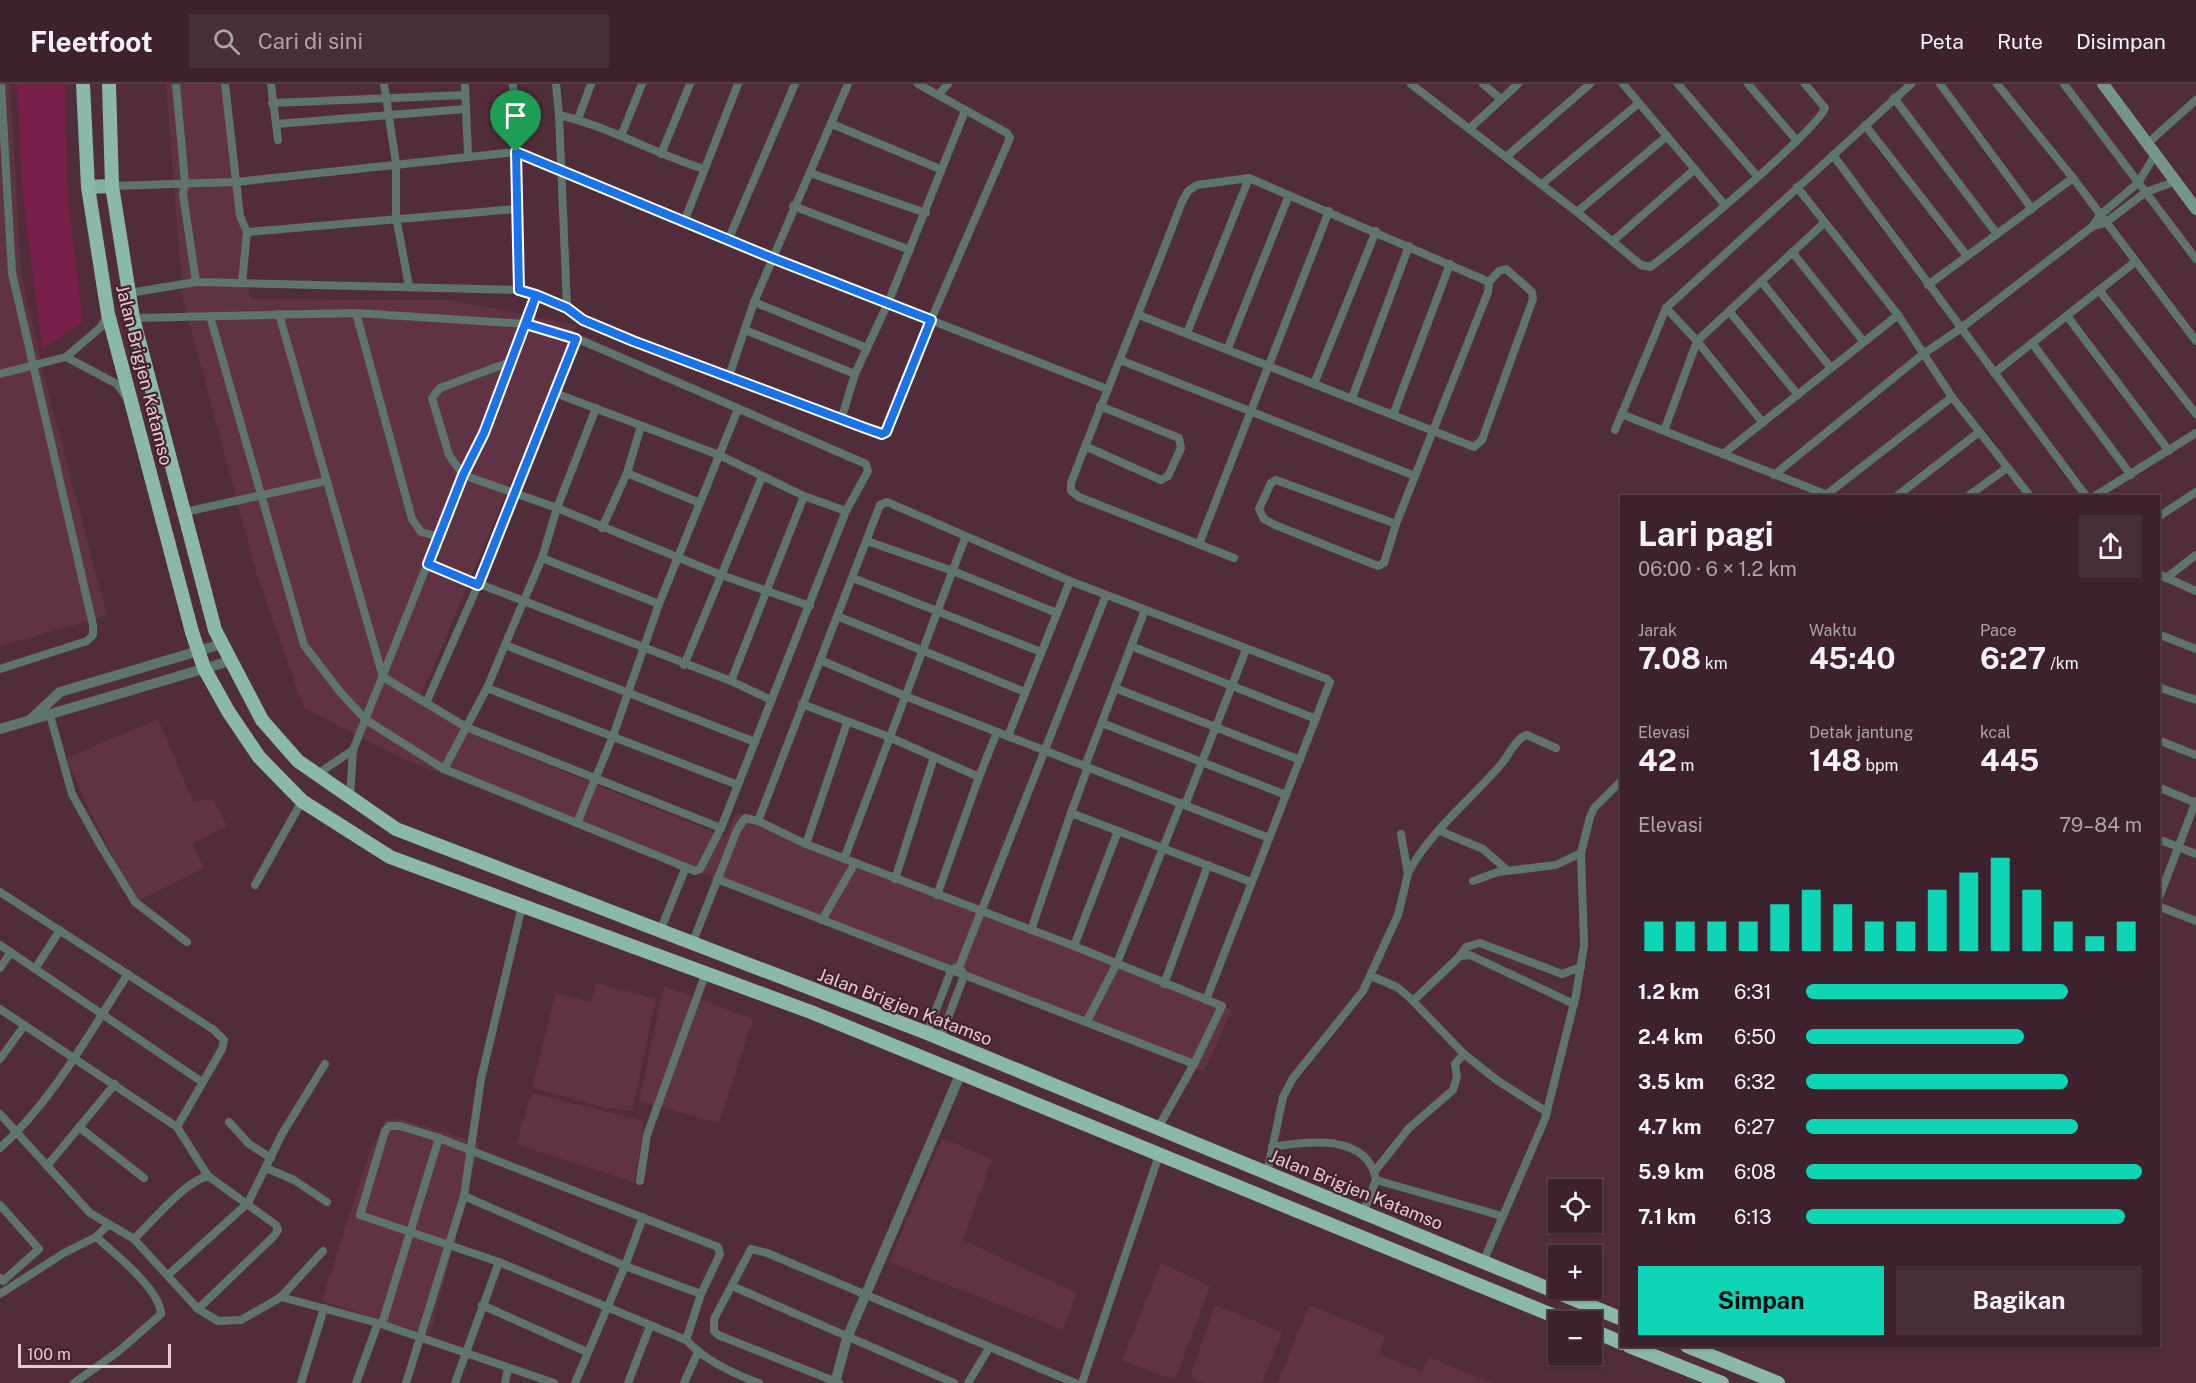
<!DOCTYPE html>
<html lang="id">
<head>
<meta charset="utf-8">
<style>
  body { margin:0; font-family:"Public Sans",sans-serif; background:#482e38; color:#f1f3f6; height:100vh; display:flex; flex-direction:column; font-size:22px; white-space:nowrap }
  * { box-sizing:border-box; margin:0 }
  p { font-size:20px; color:#ada3a9 }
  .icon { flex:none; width:33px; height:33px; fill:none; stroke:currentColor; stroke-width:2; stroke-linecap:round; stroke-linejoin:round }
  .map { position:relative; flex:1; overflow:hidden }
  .drawer { position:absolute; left:1620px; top:411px; width:540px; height:852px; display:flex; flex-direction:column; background:#3d212c; border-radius:0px; box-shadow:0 2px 4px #0004,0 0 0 2px #563e48 }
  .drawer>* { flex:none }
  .tools { position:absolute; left:1548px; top:1095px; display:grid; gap:12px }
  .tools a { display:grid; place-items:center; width:54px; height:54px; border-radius:0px; background:#3d212c; box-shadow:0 2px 4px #0004,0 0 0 2px #563e48; font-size:30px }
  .scale { position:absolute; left:18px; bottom:15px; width:153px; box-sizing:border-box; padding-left:6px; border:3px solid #e3cbd2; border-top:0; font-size:16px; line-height:21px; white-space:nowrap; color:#e3cbd2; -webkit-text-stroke:4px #462230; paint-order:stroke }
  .pin { position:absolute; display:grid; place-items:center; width:51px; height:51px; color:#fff; margin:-62px -26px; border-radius:50% 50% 50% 0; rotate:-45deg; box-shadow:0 0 6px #0007 }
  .pin .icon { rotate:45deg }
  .round { display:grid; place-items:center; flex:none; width:63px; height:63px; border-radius:0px; background:#482e38 }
  .overview { display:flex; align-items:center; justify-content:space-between; height:102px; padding:0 18px }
  h1 { font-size:33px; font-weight:700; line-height:45px }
  .stats { display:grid; grid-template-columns:repeat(3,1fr); gap:9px; height:102px; padding:6px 18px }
  .stats div { display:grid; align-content:center }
  .stats b { font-size:30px; font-weight:700 }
  .stats small { font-size:16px; font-weight:400 }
  .stats p { font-size:16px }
  .chart { height:168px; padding:12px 18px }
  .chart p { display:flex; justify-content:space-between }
  .chart svg { width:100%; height:108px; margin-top:6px; stroke:#0dd5b5; stroke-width:6 }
  .cta { display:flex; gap:12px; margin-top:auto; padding:12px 18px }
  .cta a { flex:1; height:69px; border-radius:0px; background:#0dd5b5; color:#111; font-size:24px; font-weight:700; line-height:69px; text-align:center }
  .cta a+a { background:#482e38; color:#f1f3f6 }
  ul { padding:0 18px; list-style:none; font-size:20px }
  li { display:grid; grid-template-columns:96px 72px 1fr; align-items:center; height:45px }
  li i { height:15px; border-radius:8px; background:#0dd5b5 }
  header { display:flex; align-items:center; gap:36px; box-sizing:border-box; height:84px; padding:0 30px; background:#3d212c; border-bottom:2px solid #563e48 }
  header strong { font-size:28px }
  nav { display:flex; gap:33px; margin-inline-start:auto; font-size:21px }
  .search { width:420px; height:54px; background:#482e38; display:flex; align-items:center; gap:15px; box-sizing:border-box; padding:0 21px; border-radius:0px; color:#ada3a9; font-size:22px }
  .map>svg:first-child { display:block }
  .built { fill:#603344 }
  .green { fill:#782049 }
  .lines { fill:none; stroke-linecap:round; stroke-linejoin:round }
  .minor { stroke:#60746f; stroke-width:8 }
  .tertiary { stroke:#60746f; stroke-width:10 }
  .secondary { stroke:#74958c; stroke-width:12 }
  .primary { stroke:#83aea2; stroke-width:14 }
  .trunk { stroke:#8ab9ac; stroke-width:14 }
  .route-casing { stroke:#fff; stroke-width:12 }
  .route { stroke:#1a73e8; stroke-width:8 }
  .labels { text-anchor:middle; stroke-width:4.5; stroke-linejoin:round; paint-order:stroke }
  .street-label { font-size:18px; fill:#e3cbd2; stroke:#462230 }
</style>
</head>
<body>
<header>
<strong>Fleetfoot</strong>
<div class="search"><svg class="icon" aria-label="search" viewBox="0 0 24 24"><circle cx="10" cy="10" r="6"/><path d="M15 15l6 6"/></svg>Cari di sini</div>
<nav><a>Peta</a><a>Rute</a><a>Disimpan</a></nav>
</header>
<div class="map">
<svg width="2196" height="1299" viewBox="0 0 2196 1299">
  <rect width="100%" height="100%" fill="#512c3a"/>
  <g class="built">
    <path d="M 0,0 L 10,0 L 21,189 L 47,303 L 107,532 L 0,562 Z"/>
    <path d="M 166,0 L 227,0 L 250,215 L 450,216 L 577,241 L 418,619 L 474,651 L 725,753 L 737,729 L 1232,926 L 1204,988 L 708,791 L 403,675 L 304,624 L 257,491 L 183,215 Z"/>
    <path d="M 158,635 L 193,717 L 213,715 L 227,742 L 192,760 L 204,784 L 136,818 L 87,721 L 66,674 Z"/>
    <path d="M 596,899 L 656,915 L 632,1027 L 607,1024 L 532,1004 L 556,909 L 591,918 Z"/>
    <path d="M 664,902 L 753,935 L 719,1039 L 639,1017 Z"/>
    <path d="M 532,1009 L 644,1037 L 635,1099 L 516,1060 Z"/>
    <path d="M 400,1035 L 480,1059 L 430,1251 L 322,1217 L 369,1070 L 386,1036 Z"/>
    <path d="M 942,1054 L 992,1075 L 963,1156 L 1077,1209 L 1063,1246 L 889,1178 Z"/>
    <path d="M 1161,1179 L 1210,1202 L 1175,1296 L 1122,1277 Z"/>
    <path d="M 1215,1221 L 1282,1248 L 1262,1299 L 1203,1299 L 1190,1293 Z"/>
    <path d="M 1309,1221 L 1385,1252 L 1379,1270 L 1422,1288 L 1429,1273 L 1492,1299 L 1278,1299 Z"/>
  </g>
  <path class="green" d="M 17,0 L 65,0 L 68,114 L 83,237 L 42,265 L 22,105 Z"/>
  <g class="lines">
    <g class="minor">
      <path d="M 176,0 L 185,98 L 183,110 L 196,198 L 519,206 L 567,223 L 583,235 L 676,274 L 882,350 L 888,345 L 895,329 L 931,236 L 1010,54 L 1007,49 L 918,0"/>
      <path d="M 225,0 L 240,132 L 247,148 L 242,199"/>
      <path d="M 271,0 L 278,56"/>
      <path d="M 384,0 L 396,79 L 396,133 L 409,202"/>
      <path d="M 465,0 L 468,71"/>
      <path d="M 513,0 L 519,206"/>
      <path d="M 556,0 L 559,31 L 567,223"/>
      <path d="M 1411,0 L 1577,128 L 1641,181 L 1650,183 C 1676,165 1817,46 1825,24 L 1805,0"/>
      <path d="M 1483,0 L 1501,15"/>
      <path d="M 1623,0 L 1724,120"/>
      <path d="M 1678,0 L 1757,92"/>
      <path d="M 1748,0 L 1797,57"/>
      <path d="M 1940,0 L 2032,125"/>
      <path d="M 1997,0 L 2073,94 L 2196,257"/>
      <path d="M 2064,0 L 2196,175"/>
      <path d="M 938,11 L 948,0"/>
      <path d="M 1894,14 L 1997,150"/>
      <path d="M 272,19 L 465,11"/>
      <path d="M 559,31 C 610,43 655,70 704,85"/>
      <path d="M 578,35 L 591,0"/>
      <path d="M 276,40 L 466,25"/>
      <path d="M 832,40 L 940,85"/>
      <path d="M 1865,41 L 1967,172"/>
      <path d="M 1469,45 L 1518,0"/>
      <path d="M 621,52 L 642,0"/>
      <path d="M 2148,59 L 2196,16"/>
      <path d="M 661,70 L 690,0"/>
      <path d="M 1833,71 L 2086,412"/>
      <path d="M 2155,71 L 2138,99 L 2099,132 L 2093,142 L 2105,139 L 2146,108 L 2174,98"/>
      <path d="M 1506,73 L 1590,0"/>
      <path d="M 810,89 L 926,129"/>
      <path d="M 1542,100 L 1639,19"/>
      <path d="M 112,102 L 236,98 L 516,68 L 772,174 L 1107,305"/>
      <path d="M 1797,103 L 1898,231 L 1952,313 L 2030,412"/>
      <path d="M 793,122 L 910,166"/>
      <path d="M 1577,128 L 1667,52"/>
      <path d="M 684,138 L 738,0"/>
      <path d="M 247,148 L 517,125"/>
      <path d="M 729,154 L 795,0"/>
      <path d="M 1613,157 L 1695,85"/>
      <path d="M 1792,168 L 1864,258"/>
      <path d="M 1761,197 L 1831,284"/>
      <path d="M 1928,201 L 2073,94"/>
      <path d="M 2099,206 L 2196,330"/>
      <path d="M 129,209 L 196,198"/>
      <path d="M 754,218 L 867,264"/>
      <path d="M 1666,224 L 1697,257 L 1763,339"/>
      <path d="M 1729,227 L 1798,311"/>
      <path d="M 356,229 L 412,435 L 421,448 L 440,453"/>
      <path d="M 108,230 L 101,243 L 66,273 L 117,300 L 125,311"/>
      <path d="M 279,230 L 383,593 L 466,643 L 721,744"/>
      <path d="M 1139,231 L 1474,363 L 1482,356 L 1533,215 L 1532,208 L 1506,185 L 1499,187 L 1489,198"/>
      <path d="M 2067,232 L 2169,367"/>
      <path d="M 133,234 L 356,229 L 526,240 L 576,254 L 866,380 L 868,387 L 846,427 L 721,744 L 700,785 L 695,787 L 444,685 L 366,636 L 341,609 L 304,561 L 210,232"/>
      <path d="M 745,246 L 855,290"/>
      <path d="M 1187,249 L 1249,94"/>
      <path d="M 2032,259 L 2131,391"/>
      <path d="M 1228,264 L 1289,111"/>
      <path d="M 1120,276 L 1415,392"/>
      <path d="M 513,277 L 440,304 L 432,314 L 449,371 L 463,391 L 557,424 L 721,491 L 810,522"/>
      <path d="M 1994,289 L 2135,178"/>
      <path d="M 0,290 L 66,273"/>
      <path d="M 729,292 L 754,218 L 848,0"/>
      <path d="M 1314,300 L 1376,147"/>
      <path d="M 555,309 L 719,371 L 804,412 L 846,427"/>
      <path d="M 1352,314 L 1409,162"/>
      <path d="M 1621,330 L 1830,412"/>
      <path d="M 1393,331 L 1450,180"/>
      <path d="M 841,336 L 855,290 L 888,219 L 965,27"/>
      <path d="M 1615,346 L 1666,224 L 1911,0"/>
      <path d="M 1664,347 L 1697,257 L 1824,139"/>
      <path d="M 1085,362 L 1161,396 L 1168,392 L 1181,364 L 1179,354 L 1100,322"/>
      <path d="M 1723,370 L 1898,231"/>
      <path d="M 627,389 L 700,419"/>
      <path d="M 1774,391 L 1923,270 L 1960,245 L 2093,142"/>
      <path d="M 1826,411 L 1952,313"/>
      <path d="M 1897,412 L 1979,348"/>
      <path d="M 1968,412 L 2007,384"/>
      <path d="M 2095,412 L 2196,349"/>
      <path d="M 185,428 L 326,397"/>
      <path d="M 2158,433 L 2196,408"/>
      <path d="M 602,444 L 627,389 L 641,342"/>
      <path d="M 867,457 L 953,487 L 1057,529"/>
      <path d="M 1199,460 L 1329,127"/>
      <path d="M 542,474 L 659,520"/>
      <path d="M 1234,474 L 1079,413 L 1071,407 L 1071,399 C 1107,305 1146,212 1182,118 L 1188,107 L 1197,101 L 1249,94 L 1489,198 L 1488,208 L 1396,440 L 1384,479 L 1378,482 L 1275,441 L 1264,435 L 1259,425 L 1271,399 L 1276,396 L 1396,440"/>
      <path d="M 428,480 L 731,597 L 771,616"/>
      <path d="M 2158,490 L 2196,507"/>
      <path d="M 853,494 L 1041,568"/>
      <path d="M 2166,494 L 2196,471"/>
      <path d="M 837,532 L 1025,608"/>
      <path d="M 2158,550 L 2196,565"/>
      <path d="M 505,561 L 755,658"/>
      <path d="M 1131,562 L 1316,635"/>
      <path d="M 820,576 L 905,612 L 1269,754"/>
      <path d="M 684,581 L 762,393"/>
      <path d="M 0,585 L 87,557 L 93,551 L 93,541 L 12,189 L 1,0"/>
      <path d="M 731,597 L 804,412"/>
      <path d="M 2158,603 L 2196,616"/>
      <path d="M 487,604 L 738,701"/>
      <path d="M 1115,604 L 1300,676"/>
      <path d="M 427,617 L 478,501 L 576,254"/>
      <path d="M 802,620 L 889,653 L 979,693 L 997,648"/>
      <path d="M 50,631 L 72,710 L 102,764 L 135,818 L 187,858"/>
      <path d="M 1102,639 L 1286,711"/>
      <path d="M 1008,652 L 1070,497"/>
      <path d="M 2158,656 L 2196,671"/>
      <path d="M 1085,682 L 1145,526"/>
      <path d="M 1088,683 L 1071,729 L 1251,798"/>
      <path d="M 444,685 L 487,604 L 505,561 L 542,474 L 557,424 L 596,324"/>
      <path d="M 316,691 L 353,666"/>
      <path d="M 2158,703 L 2196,719"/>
      <path d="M 350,714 L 353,666 L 463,391 L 484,349 L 536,211"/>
      <path d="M 1185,721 L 1246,566"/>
      <path d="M 758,737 L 880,421 L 887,418 L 1070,497 L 1327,595 L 1330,598 L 1206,916"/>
      <path d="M 577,739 L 613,652 L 659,520 L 738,325"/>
      <path d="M 1440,747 L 1483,765 L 1507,786"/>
      <path d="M 2158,755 L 2196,770"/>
      <path d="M 806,760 L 847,639"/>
      <path d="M 844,775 L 965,454"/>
      <path d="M 1408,789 C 1430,747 1472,715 1503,678 C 1509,670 1517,653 1527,651 L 1556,664"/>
      <path d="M 717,795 L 1194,980"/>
      <path d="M 895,795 L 934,673"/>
      <path d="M 1473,797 L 1498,788 L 1556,781 L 1581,769"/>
      <path d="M 255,801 L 302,717"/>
      <path d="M 0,808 L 214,946 L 224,956 L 222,965 L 177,1043"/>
      <path d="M 937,811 L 979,693"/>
      <path d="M 2158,816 L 2196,717"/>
      <path d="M 2158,822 L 2196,837"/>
      <path d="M 822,836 L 855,779"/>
      <path d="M 1031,846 L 1071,729"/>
      <path d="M 660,847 L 686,783"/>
      <path d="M 692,860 L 737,746 L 745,734 L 758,737 L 806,760 L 1074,862 L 1222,922 L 1194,980 L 1158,1044"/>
      <path d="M 0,861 L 202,998"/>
      <path d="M 1074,862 L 1118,747"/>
      <path d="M 1460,872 L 1466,863 L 1480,859 L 1562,890 L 1581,883"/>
      <path d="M 960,881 L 1106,511"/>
      <path d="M 0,884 L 11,868"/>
      <path d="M 35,885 L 60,846"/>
      <path d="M 1371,892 L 1397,903 L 1409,913 L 1464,970 L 1498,997 L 1547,1028"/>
      <path d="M 1164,900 L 1208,781"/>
      <path d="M 1413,917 L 1460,872 L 1470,871 L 1574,920"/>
      <path d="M 0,925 L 177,1043 L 208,1092"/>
      <path d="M 1087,937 L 1117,879 L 1181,719"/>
      <path d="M 927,949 L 951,887 L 955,884"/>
      <path d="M 940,955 L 964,892 L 962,887"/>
      <path d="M 0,975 L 24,942"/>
      <path d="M 0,1030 L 90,1129 L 134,1155 L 198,1225 L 218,1237 L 241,1236 L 281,1213 L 323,1167"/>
      <path d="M 229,1038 L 249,1060 L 271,1074"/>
      <path d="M 79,1043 L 144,1094"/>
      <path d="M 1272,1063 C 1307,1057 1368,1049 1376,1096 L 1363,1129"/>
      <path d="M 0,1064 C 53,1017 89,949 128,890"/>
      <path d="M 47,1082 L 115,1000"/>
      <path d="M 266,1084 L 294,1096 L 327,1118"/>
      <path d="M 1375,1087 L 1409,1044 L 1453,1006 L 1457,993 L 1455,980 L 1464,970"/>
      <path d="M 1267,1089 L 1283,1013 L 1293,994 L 1363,907 L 1398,831 L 1408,790 L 1401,750"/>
      <path d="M 1376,1096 L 1502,1132"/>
      <path d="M 640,1097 L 647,1051 L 705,891"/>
      <path d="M 464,1112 L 625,1182 L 701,1210"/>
      <path d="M 0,1121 L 39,1165 L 3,1197 L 0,1194"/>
      <path d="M 134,1155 C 152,1138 185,1097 208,1092 L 276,1141 L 278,1146 L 274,1152 L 198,1225"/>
      <path d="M 1483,1178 L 1545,1035 L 1576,911 L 1584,861 L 1581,769 L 1590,733 L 1594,724 L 1622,696"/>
      <path d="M 168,1191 L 248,1119 L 282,1050 L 325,980"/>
      <path d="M 732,1202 L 954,1299"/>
      <path d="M 0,1210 L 64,1169 L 96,1153 L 109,1140"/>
      <path d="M 281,1213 L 378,1239 L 554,1299"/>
      <path d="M 482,1221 L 587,1268"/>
      <path d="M 382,1240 L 439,1054"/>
      <path d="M 686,1256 L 701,1210 L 720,1170 L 718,1163 L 439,1054 L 400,1042 L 389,1042 L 385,1047 L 360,1131 L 499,1178 L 686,1256 C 706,1277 732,1289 759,1299"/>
      <path d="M 74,1299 L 119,1267 L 161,1230 C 160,1205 114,1169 96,1153"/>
      <path d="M 301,1299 L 324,1224"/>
      <path d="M 356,1299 L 378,1239"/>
      <path d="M 406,1299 L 464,1112 L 481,995 L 522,822"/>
      <path d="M 455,1299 L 499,1178"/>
      <path d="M 505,1299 L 508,1285"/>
      <path d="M 575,1299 L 625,1182 L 643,1133"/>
      <path d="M 628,1299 L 650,1242"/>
      <path d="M 684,1299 L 698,1268"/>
      <path d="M 839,1299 L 718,1251 L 714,1247 L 714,1235 L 751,1165 L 767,1169 L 1075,1299"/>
      <path d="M 968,1299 L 989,1264"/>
      <path d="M 1082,1299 L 1159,1071"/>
    </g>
    <g class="tertiary">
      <path d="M 31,635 L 60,608 L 222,560"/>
      <path d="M 0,645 L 230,577"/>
      <path d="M 835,1299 L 847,1254 L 960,991"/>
    </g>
    <path class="secondary" d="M 2103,0 L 2196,125"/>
    <path class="primary" d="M 88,103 L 112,102"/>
    <g class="trunk">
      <path d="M 83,0 L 88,103 L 108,230 L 192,548 L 204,584 L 228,627 L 259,673 L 302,717 L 390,773 L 811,928 L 1569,1238"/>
      <path d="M 109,0 L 112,102 L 133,234 L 215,546 L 262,636 L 298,677 L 396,745 L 927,949 L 1622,1235"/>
      <path d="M 1592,1246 L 1622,1259"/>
      <path d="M 1629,1262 L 1722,1299"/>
      <path d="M 1687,1262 L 1778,1299"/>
    </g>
  </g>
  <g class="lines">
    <defs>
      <path id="route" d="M 516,68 L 519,206 L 536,211 L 484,349 L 463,391 L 428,480 L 478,501 L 576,255 L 526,240 L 536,211 L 567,224 L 583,236 L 633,257 L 865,344 L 882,350 L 886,348 L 931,236 L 772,174 L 516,68"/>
    </defs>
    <use href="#route" class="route-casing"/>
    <use href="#route" class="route"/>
  </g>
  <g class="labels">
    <g class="street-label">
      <text transform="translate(144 291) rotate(76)" y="6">Jalan Brigjen Katamso</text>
      <text transform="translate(905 923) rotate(21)" y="6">Jalan Brigjen Katamso</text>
      <text transform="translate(1356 1106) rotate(22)" y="6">Jalan Brigjen Katamso</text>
    </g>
  </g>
</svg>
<div class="tools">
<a><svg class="icon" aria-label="locate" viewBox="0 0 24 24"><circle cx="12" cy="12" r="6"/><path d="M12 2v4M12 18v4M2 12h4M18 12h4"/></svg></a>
<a>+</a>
<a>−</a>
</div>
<div class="scale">100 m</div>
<div class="pin" style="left:516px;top:68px;background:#1e9e55"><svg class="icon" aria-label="arrive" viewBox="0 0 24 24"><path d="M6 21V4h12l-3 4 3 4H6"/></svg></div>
<section class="drawer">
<div class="overview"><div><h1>Lari pagi</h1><p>06:00 · 6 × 1.2 km</p></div><a class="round"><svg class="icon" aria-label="share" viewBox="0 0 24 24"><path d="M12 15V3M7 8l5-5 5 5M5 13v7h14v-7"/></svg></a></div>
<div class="stats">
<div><p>Jarak</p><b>7.08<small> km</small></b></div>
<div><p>Waktu</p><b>45:40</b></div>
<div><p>Pace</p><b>6:27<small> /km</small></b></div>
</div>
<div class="stats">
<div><p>Elevasi</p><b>42<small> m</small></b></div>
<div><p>Detak jantung</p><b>148<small> bpm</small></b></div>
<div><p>kcal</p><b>445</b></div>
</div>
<div class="chart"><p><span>Elevasi</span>79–84 m</p>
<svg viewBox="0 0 160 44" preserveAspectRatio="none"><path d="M5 44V32M15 44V32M25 44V32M35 44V32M45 44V25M55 44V19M65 44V25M75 44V32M85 44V32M95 44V19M105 44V12M115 44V6M125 44V19M135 44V32M145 44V38M155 44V32"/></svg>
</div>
<ul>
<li><b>1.2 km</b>6:31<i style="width:78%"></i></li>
<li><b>2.4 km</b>6:50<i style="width:65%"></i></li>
<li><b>3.5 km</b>6:32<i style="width:78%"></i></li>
<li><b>4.7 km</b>6:27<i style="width:81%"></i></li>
<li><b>5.9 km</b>6:08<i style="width:100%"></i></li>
<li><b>7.1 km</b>6:13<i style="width:95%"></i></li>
</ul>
<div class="cta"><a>Simpan</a><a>Bagikan</a></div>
</section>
</div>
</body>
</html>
